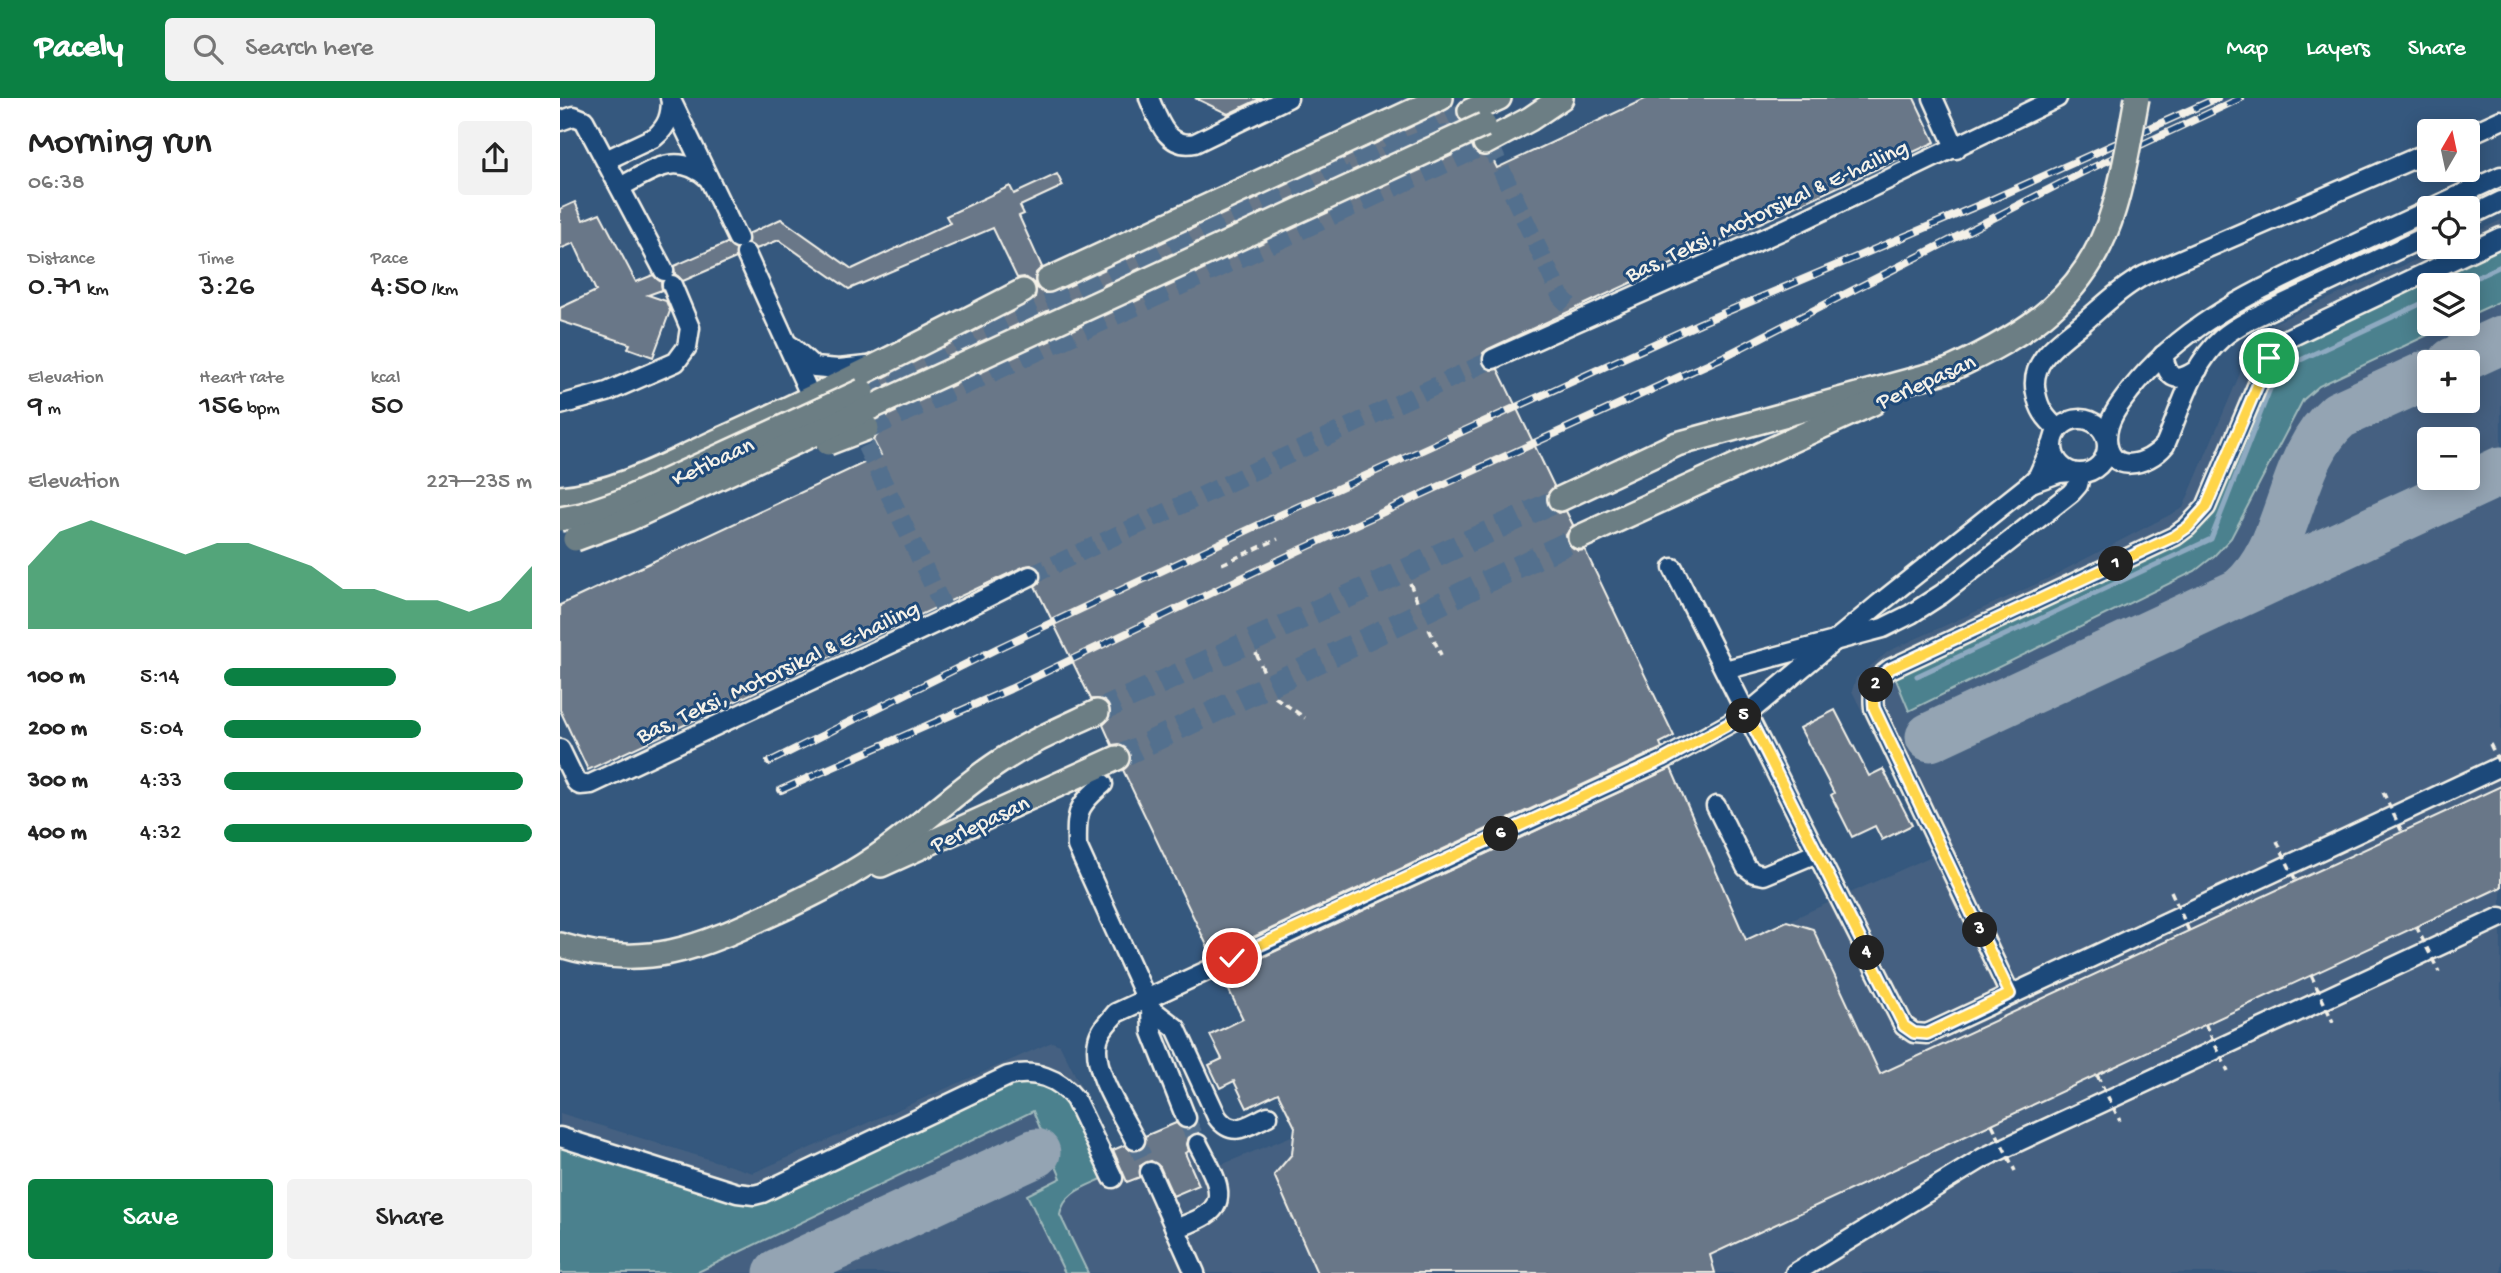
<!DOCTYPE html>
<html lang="en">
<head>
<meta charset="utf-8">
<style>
  body { margin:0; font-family:"Gochi Hand",sans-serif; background:#f2f2f2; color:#222; height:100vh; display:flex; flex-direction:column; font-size:26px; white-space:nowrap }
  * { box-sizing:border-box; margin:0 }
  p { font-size:23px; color:#767676 }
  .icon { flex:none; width:38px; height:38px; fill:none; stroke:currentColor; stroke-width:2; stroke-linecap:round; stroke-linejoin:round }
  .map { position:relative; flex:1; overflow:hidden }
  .details { display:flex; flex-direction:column; background:#fff; width:560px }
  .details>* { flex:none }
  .needle { width:46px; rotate:9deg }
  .fabs { position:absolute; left:1857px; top:21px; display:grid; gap:14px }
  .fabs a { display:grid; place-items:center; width:63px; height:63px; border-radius:7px; background:#fff; box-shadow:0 4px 18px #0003; font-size:35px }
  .pin { position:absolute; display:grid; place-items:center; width:60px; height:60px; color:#fff; margin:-30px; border:4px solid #fff; border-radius:50%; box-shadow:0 2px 7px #0007 }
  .km { position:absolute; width:35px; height:35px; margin:-18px; border-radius:50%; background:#222; color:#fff; font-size:19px; line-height:35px; text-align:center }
  .round { display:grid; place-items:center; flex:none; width:74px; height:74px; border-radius:7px; background:#f2f2f2 }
  .overview { display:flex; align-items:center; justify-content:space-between; height:119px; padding:0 28px }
  h1 { font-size:38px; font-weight:600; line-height:52px }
  .stats { display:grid; grid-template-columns:repeat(3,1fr); gap:10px; height:119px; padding:7px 28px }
  .stats div { display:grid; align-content:center }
  .stats b { font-size:30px; font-weight:600 }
  .stats small { font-size:19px; font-weight:400 }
  .stats p { font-size:19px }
  .chart { height:196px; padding:14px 28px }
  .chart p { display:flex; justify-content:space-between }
  .chart svg { width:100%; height:126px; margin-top:7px; fill:#0b8043; opacity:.7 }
  .button { display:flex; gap:14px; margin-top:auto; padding:14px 28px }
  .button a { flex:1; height:80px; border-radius:7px; background:#0b8043; color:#fff; font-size:28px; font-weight:600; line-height:80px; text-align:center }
  .button a+a { background:#f2f2f2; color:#222 }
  ul { padding:0 28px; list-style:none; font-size:23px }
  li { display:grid; grid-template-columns:112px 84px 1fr; align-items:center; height:52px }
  li i { height:18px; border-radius:9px; background:#0b8043 }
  header { display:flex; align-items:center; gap:42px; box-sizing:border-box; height:98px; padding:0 35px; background:#0b8043; color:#fff }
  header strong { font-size:33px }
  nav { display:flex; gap:38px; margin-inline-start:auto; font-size:24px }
  .search { width:490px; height:63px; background:#f2f2f2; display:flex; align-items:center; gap:18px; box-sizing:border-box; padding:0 24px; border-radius:7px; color:#767676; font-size:26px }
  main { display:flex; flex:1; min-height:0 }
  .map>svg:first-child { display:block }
  .built { fill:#456181; fill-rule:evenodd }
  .green { fill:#4c818e; stroke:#a0b9bb; stroke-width:2 }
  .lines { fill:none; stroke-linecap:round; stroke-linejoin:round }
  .stream { stroke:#8eaac1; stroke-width:5 }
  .taxiway { stroke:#94a4b3; stroke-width:49 }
  .building { fill:#697788; stroke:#f4f1e8; stroke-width:2 }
  .minor-tunnel { stroke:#526f8e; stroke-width:18; stroke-dasharray:18 9; stroke-linecap:butt }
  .major-tunnel { stroke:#526f8e; stroke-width:23; stroke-dasharray:23 11; stroke-linecap:butt }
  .minor-casing { stroke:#f4f1e8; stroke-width:23 }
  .major-casing { stroke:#f4f1e8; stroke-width:28 }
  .path { stroke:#f4f1e8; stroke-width:3.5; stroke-dasharray:7 5; stroke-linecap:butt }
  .minor { stroke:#1f4a7a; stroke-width:18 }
  .major { stroke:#6c7e84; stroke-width:23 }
  .rail-casing { stroke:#f4f1e8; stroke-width:8 }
  .rail { stroke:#1f4a7a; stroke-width:5; stroke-dasharray:16; stroke-linecap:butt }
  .major-bridge-casing { stroke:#f4f1e8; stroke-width:28; stroke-linecap:butt }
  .path-bridge { stroke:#f4f1e8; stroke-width:3.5; stroke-dasharray:7 5; stroke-linecap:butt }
  .major-bridge { stroke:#6c7e84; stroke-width:23 }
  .route-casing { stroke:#fff; stroke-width:14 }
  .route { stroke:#ffd54a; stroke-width:9 }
  .labels { text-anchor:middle; stroke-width:6; stroke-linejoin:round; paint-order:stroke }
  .street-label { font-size:23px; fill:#f4f1e8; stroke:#1f4a7a }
</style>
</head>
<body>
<header>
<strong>Pacely</strong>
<div class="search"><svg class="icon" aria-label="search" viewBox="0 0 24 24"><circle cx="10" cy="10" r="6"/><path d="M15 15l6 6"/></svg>Search here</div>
<nav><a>Map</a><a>Layers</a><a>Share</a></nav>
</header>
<main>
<section class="details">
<div class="overview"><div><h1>Morning run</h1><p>06:38</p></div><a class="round"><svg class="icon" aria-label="share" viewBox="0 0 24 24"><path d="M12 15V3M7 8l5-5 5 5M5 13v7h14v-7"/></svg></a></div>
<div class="stats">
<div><p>Distance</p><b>0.71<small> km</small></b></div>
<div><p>Time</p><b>3:26</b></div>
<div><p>Pace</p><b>4:50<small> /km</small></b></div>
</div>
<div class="stats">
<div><p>Elevation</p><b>9<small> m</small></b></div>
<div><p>Heart rate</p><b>156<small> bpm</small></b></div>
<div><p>kcal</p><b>50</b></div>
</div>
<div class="chart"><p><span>Elevation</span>227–235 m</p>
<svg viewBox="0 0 160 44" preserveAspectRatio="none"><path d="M0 44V22L10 10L20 6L30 10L40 14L50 18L60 14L70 14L80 18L90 22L100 30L110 30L120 34L130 34L140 38L150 34L160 22V44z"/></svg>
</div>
<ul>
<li><b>100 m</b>5:14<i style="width:56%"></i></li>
<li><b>200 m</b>5:04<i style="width:64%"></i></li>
<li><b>300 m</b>4:33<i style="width:97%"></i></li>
<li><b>400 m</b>4:32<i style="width:100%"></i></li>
</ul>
<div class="button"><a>Save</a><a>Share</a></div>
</section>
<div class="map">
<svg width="1941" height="1175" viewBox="0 0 1941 1175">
  <rect width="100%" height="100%" fill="#35587e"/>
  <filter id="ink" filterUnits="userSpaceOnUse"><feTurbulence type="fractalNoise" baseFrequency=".0143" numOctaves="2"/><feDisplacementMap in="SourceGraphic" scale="14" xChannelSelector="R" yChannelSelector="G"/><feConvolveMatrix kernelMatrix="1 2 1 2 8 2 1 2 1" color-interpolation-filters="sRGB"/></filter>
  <g filter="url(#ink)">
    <path class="built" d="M 1941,122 L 1941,1175 L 0,1175 L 0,1015 L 193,1075 L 492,944 L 500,947 L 553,1052 L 630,1018 L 656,1069 L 734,1037 L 735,1029 L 663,880 L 1111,669 L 1186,842 L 1374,757 L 1292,593 L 1296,580 L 1329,553 L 1483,483 L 1623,410 L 1696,238 L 1714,225 L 1885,149 L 1908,149 L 1908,138 ZM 1869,187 L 1908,187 L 1908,226 L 1869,226 ZM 1869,264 L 1908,264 L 1908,303 L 1869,303 ZM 1869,341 L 1908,341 L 1908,380 L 1869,380 Z"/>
    <g class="green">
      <path d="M 1941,146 L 1941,203 L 1908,218 L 1908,187 L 1869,187 L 1869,226 L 1891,226 L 1759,288 L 1743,302 L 1671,440 L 1654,458 L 1635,473 L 1349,613 L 1335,579 L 1631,437 L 1641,426 L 1715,262 L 1723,251 Z"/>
      <path d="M 478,982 L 507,1001 L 544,1080 C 525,1089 504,1094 500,1117 L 528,1175 L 505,1175 L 467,1097 L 501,1080 L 473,1013 L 136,1175 L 0,1175 L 0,1046 L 186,1104 L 451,984 Z"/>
    </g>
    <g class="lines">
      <g class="stream">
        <path d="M 1900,187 L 1941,168"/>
        <path d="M 1357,578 L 1651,441 L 1717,273 L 1869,202"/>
      </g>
      <g class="taxiway">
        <path d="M 1893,264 L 1941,242"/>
        <path d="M 1682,493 C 1734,448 1727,362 1779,317 L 1869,276"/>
        <path d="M 1370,639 L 1941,373"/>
        <path d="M 218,1175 L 476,1055"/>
      </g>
    </g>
    <g class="building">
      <path d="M 635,0 L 702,0 L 668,16 Z"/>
      <path d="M 1087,0 L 1354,0 L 1375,44 L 928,251 L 923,255 L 923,266 L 931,272 L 938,271 L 994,388 L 986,399 L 988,408 L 998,415 L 1006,413 L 1013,427 L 1006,437 L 1008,445 L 1018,453 L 1025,452 L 1114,638 L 1100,645 L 1102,650 L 652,858 L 563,672 L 571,662 L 569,654 L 559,646 L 552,647 L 543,627 L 549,621 L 550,609 L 544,602 L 531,601 L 475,488 L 480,484 L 480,474 L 471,467 L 465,468 L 28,672 L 0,612 L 0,507 L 321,357 L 313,342 L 321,333 L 318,322 L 912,48 L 918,57 L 931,58 L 937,70 Z"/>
      <path d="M 889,11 L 896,11 L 900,23 L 316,292 L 313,285 L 469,205 L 475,200 L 476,189 L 486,196 L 494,195 Z"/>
      <path d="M 497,76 L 503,88 L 460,108 L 464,116 L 459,118 L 482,169 L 476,175 L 475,186 L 464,179 L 457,180 L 433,130 L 289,191 L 219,142 L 196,151 L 188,145 L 188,136 L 221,121 L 292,171 L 390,125 L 386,118 L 450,88 L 454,96 Z"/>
      <path d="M 15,104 L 23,122 L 40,115 L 76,184 L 93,177 L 101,184 L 102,192 L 88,197 L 106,203 L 110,213 L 93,259 L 68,250 L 70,246 L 0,223 L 0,210 L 36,193 L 14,145 L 0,151 L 0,111 Z"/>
      <path d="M 167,145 L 176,152 L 176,160 L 123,183 L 115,176 L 114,168 Z"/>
      <path d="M 1275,612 L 1309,678 L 1323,671 L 1352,727 L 1322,742 L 1315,728 L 1292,739 L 1271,697 L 1274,695 L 1240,630 Z"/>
      <path d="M 1111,670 L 1186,842 L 1227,823 L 1253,831 L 1320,976 L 1941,688 L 1941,789 L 1150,1157 L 1155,1175 L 757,1175 L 714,1077 L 732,1056 L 734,1037 L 735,1029 L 718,995 L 687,1010 L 674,983 L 660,990 L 649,967 L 662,961 L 650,937 L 683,921 L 662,878 Z"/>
      <path d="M 616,1025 L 625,1031 L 635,1027 L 638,1035 L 629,1039 L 627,1046 L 629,1053 L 625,1055 L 639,1087 L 613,1098 L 600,1069 L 591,1063 L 580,1068 L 580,1079 L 567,1084 L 553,1052 L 565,1047 L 570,1052 L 580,1052 L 585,1047 L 585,1038 Z"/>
    </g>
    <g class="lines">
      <g class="minor-tunnel">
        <path d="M 777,83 C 806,69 858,37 889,36 C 905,35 922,46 934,56 L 1001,199 L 1015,213"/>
        <path d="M 304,291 L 338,287 L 349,283"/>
        <path d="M 294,323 L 388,519"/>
        <path d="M 470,478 L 933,261"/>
        <path d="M 626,1020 L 638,1046"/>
        <path d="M 575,1042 L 590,1074"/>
      </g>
      <g class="major-tunnel">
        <path d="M 302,293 L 910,13"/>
        <path d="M 307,330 L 925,45"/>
        <path d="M 537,614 L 1000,401"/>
        <path d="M 557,660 L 1020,439"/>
      </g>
      <defs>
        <g id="minor">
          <path d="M 110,0 L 178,141"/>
          <path d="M 589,0 C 598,21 606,51 635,45 L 728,0"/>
          <path d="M 1373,0 L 1396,51"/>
          <path d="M 0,23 L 14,18 L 24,22 L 104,173"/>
          <path d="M 1908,37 L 1941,22"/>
          <path d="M 46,62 L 95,39 C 108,28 111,17 111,1"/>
          <path d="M 60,89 C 91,73 116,52 148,80"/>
          <path d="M 1872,110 L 1941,78"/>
          <path d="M 1869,112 C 1830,130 1791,148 1753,166 C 1682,200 1620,230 1570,293 C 1559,307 1547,322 1547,340 C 1548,378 1588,368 1605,347 C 1621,311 1631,267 1662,240 C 1672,231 1684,225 1695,219 L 1869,137"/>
          <path d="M 1908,119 L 1941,103"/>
          <path d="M 186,156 L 252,301"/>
          <path d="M 231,248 L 254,269 L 279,271 L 307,268"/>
          <path d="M 1603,257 C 1608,282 1616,286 1638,271"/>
          <path d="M 933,261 L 1225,131 L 1497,0"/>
          <path d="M 0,307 L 47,294 L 116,264 L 127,249 L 130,230 L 112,187"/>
          <circle cx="1520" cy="348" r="27"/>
          <path d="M 1498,331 C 1485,320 1479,311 1476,295 C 1468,261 1503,242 1525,223 C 1544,207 1562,189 1585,177 L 1869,54"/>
          <path d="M 1492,347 L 1478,378 L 1471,385 L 1499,375 L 1512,374"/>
          <path d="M 1113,470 L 1344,928 L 1354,935 L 1367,936 L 1941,668"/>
          <path d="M 1165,572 L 1323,530 L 1351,516 L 1382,496 L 1511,395 L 1518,387 L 1521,375"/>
          <path d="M 0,651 L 16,684 L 20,687 L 31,686 L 388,519 L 470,478"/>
          <path d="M 543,686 C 517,708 516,714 517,748 L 591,911 L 592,934 L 626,1020"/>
          <path d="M 1156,708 L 1186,769 L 1194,775 L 1204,777 L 1257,755"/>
          <path d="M 1450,896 L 1314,610 C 1312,593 1315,581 1330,571 L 1615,438 L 1627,429 L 1646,409 L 1709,260 L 1722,243 L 1941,139"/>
          <path d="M 591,911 L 616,930 L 657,1019 C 673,1041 688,1027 708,1018"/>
          <path d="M 0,1039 L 177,1095 L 194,1097 L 202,1095 L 448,978 C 474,971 499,980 515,1001 L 553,1080"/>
          <path d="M 575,1042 C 562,1016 531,972 538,942 C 540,931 550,923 556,915 L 1103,662 L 1187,616 L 1320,505 L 1471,385"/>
          <path d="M 590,1074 L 635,1175"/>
          <path d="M 615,1131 C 625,1127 637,1123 646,1117 C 673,1100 648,1067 638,1046"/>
          <path d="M 1235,1175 L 1423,1060 L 1941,819"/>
        </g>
        <g id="major">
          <path d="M 910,13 L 939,0"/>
          <path d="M 925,45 L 970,21 L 1001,0"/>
          <path d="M 488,182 L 881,0"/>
          <path d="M 0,400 C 57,395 108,366 160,342 C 263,296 363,245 463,193"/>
          <path d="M 1000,401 L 1117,346 L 1389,272"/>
          <path d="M 1020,439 L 1313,305"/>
          <path d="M 321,767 L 557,660"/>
          <path d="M 0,847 C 87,874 140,849 218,813 C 258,794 294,776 329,750 C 366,723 400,690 438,665 C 469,644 503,630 537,614"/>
        </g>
      </defs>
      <use href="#minor" class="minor-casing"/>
      <use href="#major" class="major-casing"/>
      <g class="path">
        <path d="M 662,466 L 718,441"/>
        <path d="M 850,485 L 857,503"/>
        <path d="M 869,531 L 881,557"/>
        <path d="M 696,555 L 704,574"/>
        <path d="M 715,599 L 745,620"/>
      </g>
      <use href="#minor" class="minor"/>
      <use href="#major" class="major"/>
      <defs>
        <g id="rail">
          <path d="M 209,664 L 436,551 L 722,416 L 1140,225 L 1424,105 L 1657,0"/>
          <path d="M 221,692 L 450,591 L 738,453 L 1165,258 L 1521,75 L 1681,0"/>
        </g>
      </defs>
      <use href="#rail" class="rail-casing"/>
      <use href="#rail" class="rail"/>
      <defs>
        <g id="major-bridge">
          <path d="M 1389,272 C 1468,236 1529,197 1554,110 C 1565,74 1570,37 1577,0"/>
          <path d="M 268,345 L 307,330"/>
          <path d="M 0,421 L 22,417 L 60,404 L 302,293"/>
          <path d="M 15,441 L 69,421 L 924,27"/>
        </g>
      </defs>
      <use href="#major-bridge" class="major-bridge-casing"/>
      <g class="path-bridge">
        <path d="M 1930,646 L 1941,669"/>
        <path d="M 1823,694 L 1842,734"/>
        <path d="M 1717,743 L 1736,783"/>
        <path d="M 1611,793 L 1629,833"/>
        <path d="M 1856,828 L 1879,874"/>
        <path d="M 1751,877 L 1773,924"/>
        <path d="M 1645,926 L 1668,973"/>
        <path d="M 1537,977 L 1560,1023"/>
        <path d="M 1432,1026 L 1455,1073"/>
      </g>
      <use href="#major-bridge" class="major-bridge"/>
    </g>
  </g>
  <g class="lines" filter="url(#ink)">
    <defs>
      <path id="route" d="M 672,860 L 1103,662 L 1187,616 L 1344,928 L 1354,935 L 1367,936 L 1450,896 L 1314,610 C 1312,593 1315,581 1330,571 L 1615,438 L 1628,429 L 1646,409 L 1709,260"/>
    </defs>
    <use href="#route" class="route-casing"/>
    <use href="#route" class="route"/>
  </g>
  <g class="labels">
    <g class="street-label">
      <text transform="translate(1206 111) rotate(-25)" y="8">Bas, Teksi, Motorsikal &amp; E-hailing</text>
      <text transform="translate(1365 282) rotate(-24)" y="8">Perlepasan</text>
      <text transform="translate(152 362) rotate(-25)" y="8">Ketibaan</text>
      <text transform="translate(217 572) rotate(-25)" y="8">Bas, Teksi, Motorsikal &amp; E-hailing</text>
      <text transform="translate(419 724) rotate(-25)" y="8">Perlepasan</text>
    </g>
  </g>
</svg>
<div class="fabs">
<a><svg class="needle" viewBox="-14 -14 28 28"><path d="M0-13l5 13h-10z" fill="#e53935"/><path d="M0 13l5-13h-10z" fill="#767676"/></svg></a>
<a><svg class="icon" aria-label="locate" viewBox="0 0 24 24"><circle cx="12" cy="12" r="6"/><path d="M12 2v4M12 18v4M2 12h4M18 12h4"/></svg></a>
<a><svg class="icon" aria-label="layers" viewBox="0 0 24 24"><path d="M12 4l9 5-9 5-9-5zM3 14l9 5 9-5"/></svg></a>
<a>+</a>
<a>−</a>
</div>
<div class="pin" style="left:1709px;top:260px;background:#1e9e55"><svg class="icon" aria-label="arrive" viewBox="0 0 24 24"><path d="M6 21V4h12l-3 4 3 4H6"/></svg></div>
<div class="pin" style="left:672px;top:860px;background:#d93025"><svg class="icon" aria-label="check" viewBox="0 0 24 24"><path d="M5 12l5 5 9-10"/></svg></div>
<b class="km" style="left:1556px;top:466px">1</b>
<b class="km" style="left:1316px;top:587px">2</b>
<b class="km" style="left:1420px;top:832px">3</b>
<b class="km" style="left:1307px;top:855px">4</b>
<b class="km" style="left:1184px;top:618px">5</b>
<b class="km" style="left:941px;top:736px">6</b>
</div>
</main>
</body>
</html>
